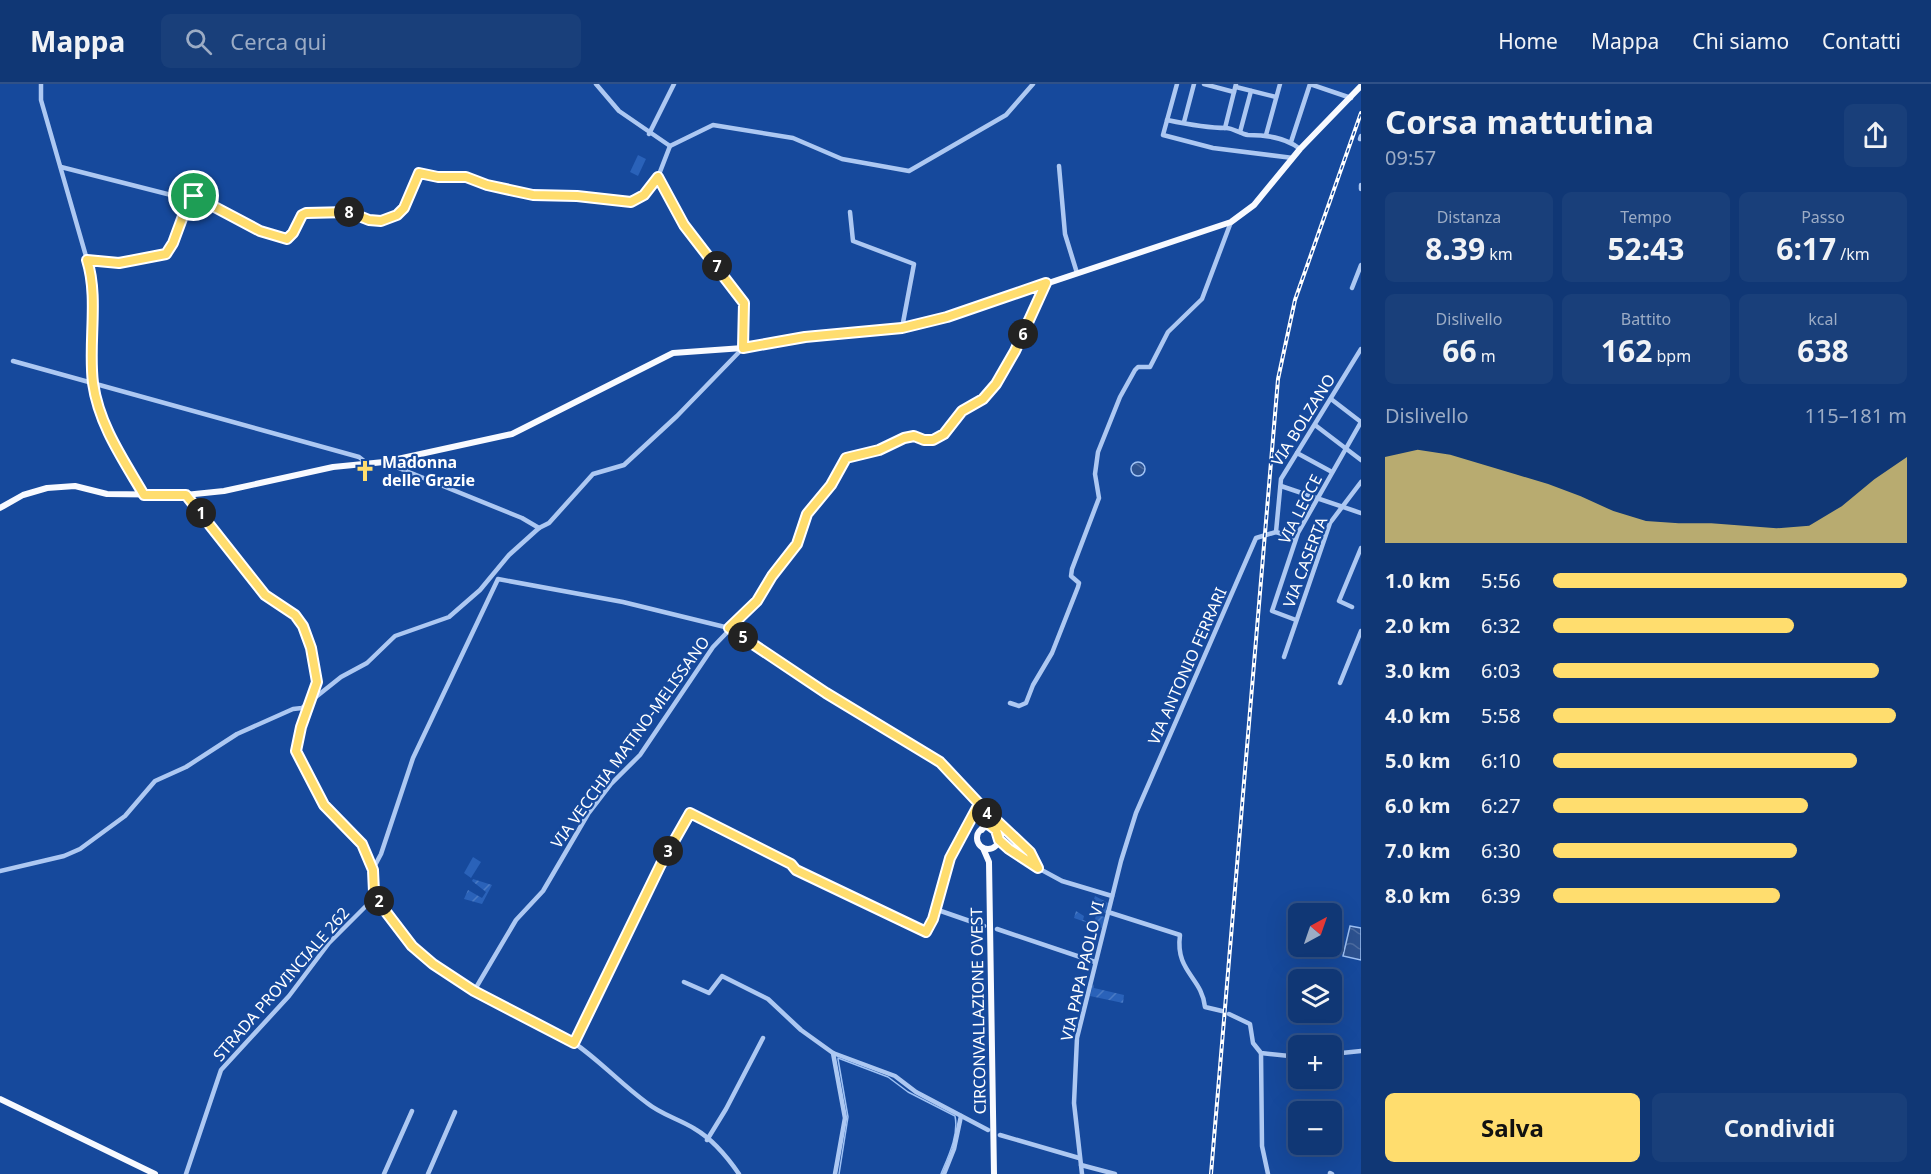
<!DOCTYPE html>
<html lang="it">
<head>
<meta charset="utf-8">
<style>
  body { margin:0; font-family:"Noto Sans",sans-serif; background:#193f7a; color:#f1f3f6; height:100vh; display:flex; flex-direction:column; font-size:22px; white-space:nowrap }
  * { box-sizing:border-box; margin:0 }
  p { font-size:20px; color:#9cacc5 }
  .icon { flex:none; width:33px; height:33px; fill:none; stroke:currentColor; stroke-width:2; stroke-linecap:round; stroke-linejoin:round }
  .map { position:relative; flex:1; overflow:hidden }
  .details { display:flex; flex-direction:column; background:#103775; width:570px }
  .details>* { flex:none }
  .needle { width:39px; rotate:40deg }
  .buttons { position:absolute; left:1288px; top:819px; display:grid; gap:12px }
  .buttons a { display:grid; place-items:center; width:54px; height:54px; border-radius:9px; background:#103775; box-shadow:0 6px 24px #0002,0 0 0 2px #305187; font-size:30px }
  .pin { position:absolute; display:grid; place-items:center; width:51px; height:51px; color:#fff; margin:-26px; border:3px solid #fff; border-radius:50%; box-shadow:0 2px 6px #0007 }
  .km { position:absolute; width:30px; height:30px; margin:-15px; border-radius:50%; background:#222; color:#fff; font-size:16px; line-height:30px; text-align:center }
  .round { display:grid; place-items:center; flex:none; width:63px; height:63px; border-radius:9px; background:#193f7a }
  .summary { display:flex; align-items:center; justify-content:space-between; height:102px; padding:0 24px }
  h1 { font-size:33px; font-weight:700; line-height:45px }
  .metrics { display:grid; grid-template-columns:repeat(3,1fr); gap:9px; height:102px; padding:6px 24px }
  .metrics div { display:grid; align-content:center; border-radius:9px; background:#193f7a; text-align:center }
  .metrics b { font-size:30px; font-weight:700 }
  .metrics small { font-size:16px; font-weight:400 }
  .metrics p { font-size:16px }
  .chart { height:168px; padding:12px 24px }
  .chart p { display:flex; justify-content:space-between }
  .chart svg { width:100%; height:108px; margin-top:6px; fill:#ffdd6e; opacity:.7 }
  .button { display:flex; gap:12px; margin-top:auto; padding:12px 24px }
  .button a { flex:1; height:69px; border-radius:9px; background:#ffdd6e; color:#111; font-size:24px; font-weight:700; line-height:69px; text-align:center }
  .button a+a { background:#193f7a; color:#f1f3f6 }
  ul { padding:0 24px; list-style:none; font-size:20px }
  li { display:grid; grid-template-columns:96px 72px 1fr; align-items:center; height:45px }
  li i { height:15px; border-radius:8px; background:#ffdd6e }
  header { display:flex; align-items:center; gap:36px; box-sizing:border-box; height:84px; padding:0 30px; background:#103775; border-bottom:2px solid #305187 }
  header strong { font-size:28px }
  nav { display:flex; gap:33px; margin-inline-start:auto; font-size:21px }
  .search { width:420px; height:54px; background:#193f7a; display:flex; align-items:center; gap:15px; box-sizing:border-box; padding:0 21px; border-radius:9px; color:#9cacc5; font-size:22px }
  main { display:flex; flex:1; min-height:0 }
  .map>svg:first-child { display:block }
  .park { fill:#2a62b9 }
  .garden { fill:url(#garden-furrows) }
  .water { fill:url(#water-waves); stroke:#9fc2f5; stroke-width:1.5 }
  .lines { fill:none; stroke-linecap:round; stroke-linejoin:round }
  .stream { stroke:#9fc2f5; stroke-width:1.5 }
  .minor { stroke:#adc8f2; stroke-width:4.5 }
  .major { stroke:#f8faff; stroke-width:6 }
  .rail-casing { stroke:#fff; stroke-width:4 }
  .rail { stroke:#16499c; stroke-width:1.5; stroke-dasharray:4.5; stroke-linecap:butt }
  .route-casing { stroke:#fff; stroke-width:12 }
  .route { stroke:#ffdd6e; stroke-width:8 }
  .labels { text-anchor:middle; stroke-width:4.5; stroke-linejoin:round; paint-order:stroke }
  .street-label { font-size:16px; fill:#fff; stroke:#16499c }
  .poi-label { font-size:16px; font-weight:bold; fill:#fff; stroke:#16499c; text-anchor:start }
</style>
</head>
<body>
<header>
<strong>Mappa</strong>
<div class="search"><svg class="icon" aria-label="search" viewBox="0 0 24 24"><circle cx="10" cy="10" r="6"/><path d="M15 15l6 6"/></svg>Cerca qui</div>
<nav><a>Home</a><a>Mappa</a><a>Chi siamo</a><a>Contatti</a></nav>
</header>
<main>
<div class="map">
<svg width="1361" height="1090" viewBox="0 0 1361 1090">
  <defs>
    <pattern id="garden-furrows" width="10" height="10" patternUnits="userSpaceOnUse" patternTransform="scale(1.5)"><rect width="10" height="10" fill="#2a62b9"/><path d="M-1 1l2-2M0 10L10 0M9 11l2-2" fill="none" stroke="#4a7ac4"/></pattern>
    <pattern id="water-waves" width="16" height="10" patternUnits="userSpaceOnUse" patternTransform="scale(1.5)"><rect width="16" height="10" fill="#2d5290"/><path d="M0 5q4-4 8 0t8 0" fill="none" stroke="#4c6ca1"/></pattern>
  </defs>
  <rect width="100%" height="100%" fill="#16499c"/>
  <g class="park">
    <path d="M 638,71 L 646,75 L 638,92 L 630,88 Z"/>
    <path d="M 473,773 L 481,778 L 471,794 L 464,789 Z"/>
  </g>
  <g class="garden">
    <path d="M 473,795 L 492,801 L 482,820 L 464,815 L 468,806 L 482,814 L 486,808 L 472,797 Z"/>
    <path d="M 1095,812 L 1108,819 L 1106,829 L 1097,827 L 1099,820 L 1093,818 Z"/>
    <path d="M 1076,827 L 1084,832 L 1083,836 L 1094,840 L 1096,831 L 1105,833 L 1102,844 L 1074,834 Z"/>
    <path d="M 1093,900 L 1094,904 L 1124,911 L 1123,919 L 1090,912 Z"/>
  </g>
  <g class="water">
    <circle cx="1138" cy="385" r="7"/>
    <path d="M 1350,842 L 1361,844 L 1361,876 L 1343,872 Z"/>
  </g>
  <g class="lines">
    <g class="stream">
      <path d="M 838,974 L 888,993 L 908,1008 L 955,1032 C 959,1051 948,1073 941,1090"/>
      <path d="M 838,975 L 848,1033 L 839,1090"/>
    </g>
    <g class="minor">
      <path d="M 41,0 L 41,16 L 92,193 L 90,251 L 93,300 L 104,343 L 144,411"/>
      <path d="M 596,0 L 619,27 L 670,62"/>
      <path d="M 1177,0 L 1163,51 L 1213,64 L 1293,74"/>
      <path d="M 1204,0 L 1234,8"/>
      <path d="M 1236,3 L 1276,13"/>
      <path d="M 1167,36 C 1186,40 1207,44 1226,44 C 1233,44 1241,50 1248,51 C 1266,51 1285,53 1300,65"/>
      <path d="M 1184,38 L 1194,0"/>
      <path d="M 1225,44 L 1236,0"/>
      <path d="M 1240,48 L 1251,7"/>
      <path d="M 649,50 L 674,0"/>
      <path d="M 1266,51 L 1280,0"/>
      <path d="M 1360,55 L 1361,52"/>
      <path d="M 1291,58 L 1310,0 L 1351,14"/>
      <path d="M 1059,82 L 1065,150 L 1077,189"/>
      <path d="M 61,83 L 183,114 L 193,113 L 260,147 L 287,155 L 293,149 L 302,131 L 306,129 L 340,127 L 376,138 L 389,135 L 404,124 L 419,89 L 438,93 L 466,93 L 487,101 L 533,111 L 577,112 L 631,118 L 644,111 L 658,93 L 670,62 L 713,41 L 793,54 L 842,75 L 909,87 L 1006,31 L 1033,0"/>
      <path d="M 1361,101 L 1361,105"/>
      <path d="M 850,128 L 853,157 L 914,180 L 902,244"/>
      <path d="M 87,176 L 119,179 L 166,170 L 173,159 L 190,113"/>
      <path d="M 1352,204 L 1361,181"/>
      <path d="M 13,277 L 359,373 L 368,380"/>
      <path d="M 1331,315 L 1361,338"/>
      <path d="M 1315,341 L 1361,376"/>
      <path d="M 1297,369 L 1332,388"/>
      <path d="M 384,378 L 522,434 L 539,444"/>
      <path d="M 1281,402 L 1361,429"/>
      <path d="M 185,411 L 265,511 L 295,531 L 303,542 L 311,564 L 317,598 L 301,643 L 296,667 L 324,721 L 362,760 L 373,785 L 374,803 L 367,821 L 329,859 L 289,912 L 221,986 L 186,1090"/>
      <path d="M 1276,448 L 1295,454"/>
      <path d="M 1352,523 L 1339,517 L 1361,464"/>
      <path d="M 1296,536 L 1272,527 L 1298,449 L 1361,338"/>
      <path d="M 1284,573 L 1330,439 L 1361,398"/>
      <path d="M 1340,599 L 1361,547"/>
      <path d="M 1010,619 L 1019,622 L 1026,619 L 1033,601 L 1052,569 L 1078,503 L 1079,499 L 1071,492 L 1072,485 L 1099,414 L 1095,390 L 1098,368 L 1120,313 L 1135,286 L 1138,283 L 1150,283 L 1168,248 L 1202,215 L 1231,138"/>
      <path d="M 373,785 L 381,770 L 413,674 L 498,495 L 623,518 L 729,544 L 827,609 L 941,678 L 1000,742 L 1030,769 L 1038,784 L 1062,797 L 1112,812"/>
      <path d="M 0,787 L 64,772 L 80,765 L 125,732 L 155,697 L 186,683 L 237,650 L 293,625 L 302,624 L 341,593 L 367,579 L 395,552 L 449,533 L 480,506 L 509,471 L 539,444 L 549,439 L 593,390 L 624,381 L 677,332 L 743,264 L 744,219 L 684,141 L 658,93"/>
      <path d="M 374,808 C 409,869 446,894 508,926 C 525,935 545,941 562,951 C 594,970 617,997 647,1019 C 662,1031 679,1035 695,1045 C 712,1055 728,1074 739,1090"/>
      <path d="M 935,825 L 950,774 L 979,720"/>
      <path d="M 1108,828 L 1180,851 C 1175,888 1202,893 1205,923 L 1222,927"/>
      <path d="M 997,845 L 1095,878"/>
      <path d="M 684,898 L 709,909 L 722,892 L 768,915 L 801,946 L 833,969 L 895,992 L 916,1008 L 988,1046"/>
      <path d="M 474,907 L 516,836 L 543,807 L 588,730 L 611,700 L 640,671 L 713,563 L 757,517 L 784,475 L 797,460 L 807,430 L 831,401 L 846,374 L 879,366 L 904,354 L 914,353 L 933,355 L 944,350 L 962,327 L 983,315 L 996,300 L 1015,267 L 1046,199"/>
      <path d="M 1229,930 L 1250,940 L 1253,959 L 1261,969 L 1299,973"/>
      <path d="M 574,959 L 661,780 L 690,729 L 791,780 L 797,786 L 926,848 L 935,825 L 984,842"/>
      <path d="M 833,969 L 845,1034 L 835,1090"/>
      <path d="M 1261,969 L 1262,1062 L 1268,1090"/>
      <path d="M 1332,970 L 1361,967"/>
      <path d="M 1000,1051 L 1079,1074"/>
      <path d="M 707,1056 L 726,1025 L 763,954"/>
      <path d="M 1081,1081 L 1115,1090"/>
      <path d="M 1330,1089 L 1332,1090"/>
      <path d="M 384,1090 L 412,1027"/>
      <path d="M 428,1090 L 455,1028"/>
      <path d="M 944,1090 L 954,1065 L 961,1032"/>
      <path d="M 1082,1090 L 1074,1019 L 1077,954 L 1121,777 L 1136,729 L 1256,454 L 1276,448 L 1281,395 L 1361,265"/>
    </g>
    <g class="major">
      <path d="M 0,424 L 23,411 L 47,404 L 75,402 L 107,410 L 185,411 L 224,407 L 333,383 L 384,378 L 512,350 L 673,269 L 743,264 L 805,253 L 902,244 L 947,233 L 1231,138 L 1254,121 L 1300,65 L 1361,2"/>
      <circle cx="988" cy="754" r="11"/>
      <path d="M 982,746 L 986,727"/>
      <path d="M 999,756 L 1038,784"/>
      <path d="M 983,764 L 989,778 L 994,1090"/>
      <path d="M 0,1015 L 155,1090"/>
    </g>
    <defs>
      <path id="rail" d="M 1211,1090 L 1278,295 L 1295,216 L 1361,29"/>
    </defs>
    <use href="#rail" class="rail-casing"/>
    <use href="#rail" class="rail"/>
  </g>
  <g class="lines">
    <defs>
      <path id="route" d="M 194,112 L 190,113 L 173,159 L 166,170 L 119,179 L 87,176 C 99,214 88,259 93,299 C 99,341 123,375 144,411 L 186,411 L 265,511 L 295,531 L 303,542 L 311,564 L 317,598 L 301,643 L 296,667 L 324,721 L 362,760 L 373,786 L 374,808 L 383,824 L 412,862 L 433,880 L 474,907 L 574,959 L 661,780 L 690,729 L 791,780 L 796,786 L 926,848 L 933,835 L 950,774 L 979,720 L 1030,768 L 1038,784 L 1009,765 L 999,756 L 996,746 L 986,738 L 986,727 L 940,678 L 826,609 L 729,544 L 757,517 L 772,492 L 797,460 L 807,430 L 831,401 L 846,374 L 879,366 L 904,354 L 914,352 L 924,356 L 933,356 L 944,350 L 962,327 L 983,315 L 996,300 L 1015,267 L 1046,199 L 947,233 L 902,244 L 805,253 L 743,264 L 744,219 L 684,141 L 658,93 L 644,111 L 631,118 L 577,112 L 533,111 L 487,101 L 466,93 L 438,93 L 419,89 L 404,124 L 397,131 L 381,137 L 369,136 L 349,128 L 306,129 L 302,131 L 293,149 L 287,155 L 260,147 L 194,112"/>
    </defs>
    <use href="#route" class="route-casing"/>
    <use href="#route" class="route"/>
  </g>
  <defs>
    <symbol id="church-bare" viewBox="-9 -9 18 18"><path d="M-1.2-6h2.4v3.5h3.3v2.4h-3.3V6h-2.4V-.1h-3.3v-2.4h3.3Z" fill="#ffdd6e" stroke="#16499c" stroke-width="2.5" paint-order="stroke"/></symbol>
  </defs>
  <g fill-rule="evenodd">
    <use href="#church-bare" x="350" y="372" width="30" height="30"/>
  </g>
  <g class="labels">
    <g class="street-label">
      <text transform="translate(1303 336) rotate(-58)" y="6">VIA BOLZANO</text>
      <text transform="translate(1300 425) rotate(-63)" y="6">VIA LECCE</text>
      <text transform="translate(1305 478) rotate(-69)" y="6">VIA CASERTA</text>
      <text transform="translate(1187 582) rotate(-66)" y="6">VIA ANTONIO FERRARI</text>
      <text transform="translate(630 658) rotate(-54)" y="6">VIA VECCHIA MATINO-MELISSANO</text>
      <text transform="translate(1082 887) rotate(-77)" y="6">VIA PAPA PAOLO VI</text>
      <text transform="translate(281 900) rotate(-49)" y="6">STRADA PROVINCIALE 262</text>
      <text transform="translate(978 927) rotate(-91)" y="6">CIRCONVALLAZIONE OVEST</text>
    </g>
    <g class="poi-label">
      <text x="382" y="384">Madonna<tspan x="382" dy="18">delle Grazie</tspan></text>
    </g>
  </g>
</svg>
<div class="buttons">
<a><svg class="needle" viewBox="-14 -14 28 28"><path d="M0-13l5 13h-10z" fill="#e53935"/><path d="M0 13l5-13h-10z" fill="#9cacc5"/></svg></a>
<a><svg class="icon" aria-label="layers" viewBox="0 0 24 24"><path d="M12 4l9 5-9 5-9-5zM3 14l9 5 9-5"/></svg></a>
<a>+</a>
<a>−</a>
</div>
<div class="pin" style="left:194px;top:112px;background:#1e9e55"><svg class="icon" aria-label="arrive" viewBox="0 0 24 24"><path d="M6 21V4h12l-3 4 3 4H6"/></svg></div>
<b class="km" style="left:201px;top:429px">1</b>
<b class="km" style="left:379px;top:817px">2</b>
<b class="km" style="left:668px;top:767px">3</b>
<b class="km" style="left:987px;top:729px">4</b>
<b class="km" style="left:743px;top:553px">5</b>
<b class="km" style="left:1023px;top:250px">6</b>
<b class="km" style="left:717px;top:182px">7</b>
<b class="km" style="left:349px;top:128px">8</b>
</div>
<section class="details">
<div class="summary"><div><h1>Corsa mattutina</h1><p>09:57</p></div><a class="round"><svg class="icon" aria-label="share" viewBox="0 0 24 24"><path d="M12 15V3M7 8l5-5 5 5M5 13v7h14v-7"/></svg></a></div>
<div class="metrics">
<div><p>Distanza</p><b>8.39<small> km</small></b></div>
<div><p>Tempo</p><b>52:43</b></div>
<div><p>Passo</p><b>6:17<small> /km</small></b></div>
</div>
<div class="metrics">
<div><p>Dislivello</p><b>66<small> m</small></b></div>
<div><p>Battito</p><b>162<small> bpm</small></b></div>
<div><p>kcal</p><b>638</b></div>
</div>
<div class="chart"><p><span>Dislivello</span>115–181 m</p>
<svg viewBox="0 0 160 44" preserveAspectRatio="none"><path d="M0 44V9L10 6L20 8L30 12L40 16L50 20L60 25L70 31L80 35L90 36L100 36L110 37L120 38L130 37L140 29L150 18L160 9V44z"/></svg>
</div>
<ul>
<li><b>1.0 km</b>5:56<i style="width:100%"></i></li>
<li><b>2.0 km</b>6:32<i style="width:68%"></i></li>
<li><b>3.0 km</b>6:03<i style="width:92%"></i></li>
<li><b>4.0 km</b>5:58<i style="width:97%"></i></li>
<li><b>5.0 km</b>6:10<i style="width:86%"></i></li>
<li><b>6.0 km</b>6:27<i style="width:72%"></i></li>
<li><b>7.0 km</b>6:30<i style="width:69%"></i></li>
<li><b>8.0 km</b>6:39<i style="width:64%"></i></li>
</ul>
<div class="button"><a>Salva</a><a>Condividi</a></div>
</section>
</main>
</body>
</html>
